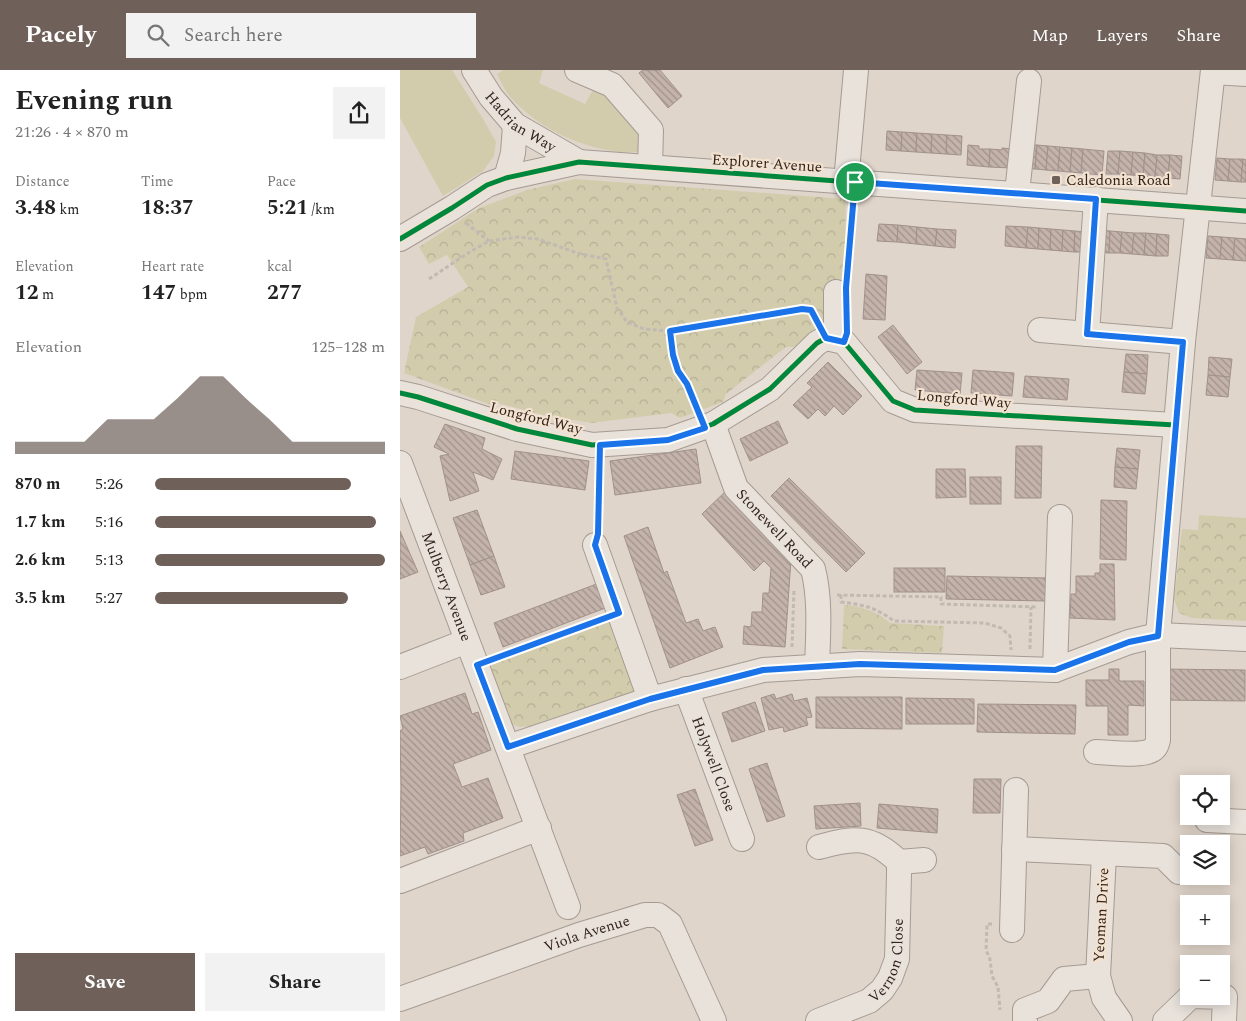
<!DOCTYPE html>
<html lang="en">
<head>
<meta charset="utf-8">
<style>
  body { margin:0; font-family:Spectral,serif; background:#f2f2f2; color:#222; height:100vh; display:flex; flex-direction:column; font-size:19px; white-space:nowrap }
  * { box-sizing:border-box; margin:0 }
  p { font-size:16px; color:#767676 }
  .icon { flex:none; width:28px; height:28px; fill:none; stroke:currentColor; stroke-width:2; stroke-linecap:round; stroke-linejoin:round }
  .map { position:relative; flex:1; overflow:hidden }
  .panel { display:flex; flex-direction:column; background:#fff; width:400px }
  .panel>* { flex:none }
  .buttons { position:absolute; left:780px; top:705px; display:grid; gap:10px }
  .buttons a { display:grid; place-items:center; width:50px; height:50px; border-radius:0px; background:#fff; box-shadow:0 2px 12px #0003; font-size:25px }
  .pin { position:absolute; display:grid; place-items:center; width:42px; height:42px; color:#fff; margin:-21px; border:2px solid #fff; border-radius:50%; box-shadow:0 1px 5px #0007 }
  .round { display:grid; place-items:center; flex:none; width:52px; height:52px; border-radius:0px; background:#f2f2f2 }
  .head { display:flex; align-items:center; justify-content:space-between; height:85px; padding:0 15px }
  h1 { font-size:28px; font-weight:700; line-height:38px }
  .figures { display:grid; grid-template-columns:repeat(3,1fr); gap:8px; height:85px; padding:5px 15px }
  .figures div { display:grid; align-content:center }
  .figures b { font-size:21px; font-weight:700 }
  .figures small { font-size:14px; font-weight:400 }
  .figures p { font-size:14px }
  .chart { height:140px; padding:10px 15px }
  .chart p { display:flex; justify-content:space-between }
  .chart svg { width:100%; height:90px; margin-top:5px; fill:#6f615a; opacity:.7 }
  .button { display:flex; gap:10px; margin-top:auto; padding:10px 15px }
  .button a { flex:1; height:58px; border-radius:0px; background:#6f615a; color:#fff; font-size:20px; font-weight:700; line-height:58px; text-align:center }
  .button a+a { background:#f2f2f2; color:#222 }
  ul { padding:0 15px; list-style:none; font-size:16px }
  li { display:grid; grid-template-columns:80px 60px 1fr; align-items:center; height:38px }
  li i { height:12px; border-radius:6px; background:#6f615a }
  header { display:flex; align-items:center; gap:30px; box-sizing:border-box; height:70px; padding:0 25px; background:#6f615a; color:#fff }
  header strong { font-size:24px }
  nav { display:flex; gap:28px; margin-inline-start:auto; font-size:18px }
  .search { width:350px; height:45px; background:#f2f2f2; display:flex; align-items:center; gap:12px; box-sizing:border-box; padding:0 18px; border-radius:0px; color:#767676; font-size:19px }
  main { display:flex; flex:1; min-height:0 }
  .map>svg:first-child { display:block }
  .grass { fill:#d2ccad }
  .park { fill:url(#park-crowns) }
  .building { fill:url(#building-back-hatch); stroke:#a0918a }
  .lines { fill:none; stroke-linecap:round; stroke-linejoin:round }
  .minor-casing { stroke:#a59b93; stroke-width:26 }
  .path { stroke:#c1b9b2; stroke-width:3; stroke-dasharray:4 2.5; stroke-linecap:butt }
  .minor { stroke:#e8e2db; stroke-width:24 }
  .cycleway-casing { stroke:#f2e2cf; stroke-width:8 }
  .cycleway { stroke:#00873e; stroke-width:5 }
  .route-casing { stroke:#fff; stroke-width:10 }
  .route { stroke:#1a73e8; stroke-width:6 }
  .poi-dot { fill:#6f615a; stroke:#f2e2cf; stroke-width:2 }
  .labels { text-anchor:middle; stroke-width:4.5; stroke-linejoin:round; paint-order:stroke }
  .street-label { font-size:15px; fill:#32231d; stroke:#f2e2cf }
  .poi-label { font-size:15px; fill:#32231d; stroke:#f2e2cf; text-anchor:start }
</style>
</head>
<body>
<header>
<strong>Pacely</strong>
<div class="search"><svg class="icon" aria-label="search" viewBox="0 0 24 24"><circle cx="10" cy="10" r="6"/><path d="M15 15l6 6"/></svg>Search here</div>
<nav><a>Map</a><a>Layers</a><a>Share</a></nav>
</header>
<main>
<section class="panel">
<div class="head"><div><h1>Evening run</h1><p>21:26 · 4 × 870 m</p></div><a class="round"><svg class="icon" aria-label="share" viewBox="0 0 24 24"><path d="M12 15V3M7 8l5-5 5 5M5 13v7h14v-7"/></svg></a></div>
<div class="figures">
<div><p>Distance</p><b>3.48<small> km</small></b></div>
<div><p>Time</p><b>18:37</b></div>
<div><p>Pace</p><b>5:21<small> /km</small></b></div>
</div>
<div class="figures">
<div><p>Elevation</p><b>12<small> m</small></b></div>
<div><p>Heart rate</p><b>147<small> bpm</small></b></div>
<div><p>kcal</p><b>277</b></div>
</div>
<div class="chart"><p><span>Elevation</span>125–128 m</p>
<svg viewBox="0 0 160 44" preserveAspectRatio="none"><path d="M0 44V38L10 38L20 38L30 38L40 27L50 27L60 27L70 17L80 6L90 6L100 17L110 27L120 38L130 38L140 38L150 38L160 38V44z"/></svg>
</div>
<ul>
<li><b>870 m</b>5:26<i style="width:85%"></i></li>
<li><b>1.7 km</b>5:16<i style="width:96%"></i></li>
<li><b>2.6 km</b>5:13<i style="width:100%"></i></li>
<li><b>3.5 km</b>5:27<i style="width:84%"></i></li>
</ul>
<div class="button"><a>Save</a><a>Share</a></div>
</section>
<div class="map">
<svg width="846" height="951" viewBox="0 0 846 951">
  <defs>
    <pattern id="park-crowns" width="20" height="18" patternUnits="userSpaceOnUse" patternTransform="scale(1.25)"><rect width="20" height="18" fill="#d2ccad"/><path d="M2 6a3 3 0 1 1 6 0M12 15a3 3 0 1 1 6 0" fill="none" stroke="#b5af94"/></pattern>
    <pattern id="building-back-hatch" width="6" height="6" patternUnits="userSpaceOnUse" patternTransform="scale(1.25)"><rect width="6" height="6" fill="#c4b3ab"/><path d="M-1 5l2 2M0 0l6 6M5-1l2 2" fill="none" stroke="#a0918b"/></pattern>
  </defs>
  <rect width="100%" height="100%" fill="#e0d5ca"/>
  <g class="grass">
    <path d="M 0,0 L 52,0 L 83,49 L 96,72 L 94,86 L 83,101 L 43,126 L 0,48 Z"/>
    <path d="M 103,0 L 143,0 L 139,13 L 185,34 L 194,18 L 207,26 L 242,62 L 239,82 C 230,82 221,83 212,81 C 173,74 138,57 111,28 C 105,21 101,12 97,4 Z"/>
  </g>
  <g class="park">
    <path d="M 175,109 L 446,129 L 444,210 L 429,218 L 426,252 L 394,277 L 386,277 L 326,324 L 323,332 L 280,348 L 271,343 L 191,353 L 143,345 L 97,333 L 91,335 L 4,303 L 16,247 L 68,217 L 47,185 L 29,194 L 19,177 L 79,138 L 127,120 Z"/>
    <path d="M 799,445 L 846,448 L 846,551 L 792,548 L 779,543 L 774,529 L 782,459 L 798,460 Z"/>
    <path d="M 444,535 C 462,536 476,541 490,553 L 544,556 L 542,583 L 442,579 Z"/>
    <path d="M 210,549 L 238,620 L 131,656 L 120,657 L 111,654 L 87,594 Z"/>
  </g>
  <g class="building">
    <path d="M 243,0 L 260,0 L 282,26 L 268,38 L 239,3 Z"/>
    <path d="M 487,61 L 502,62 L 501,81 L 486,80 Z"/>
    <path d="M 502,62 L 517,63 L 516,82 L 501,81 Z"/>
    <path d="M 517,63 L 532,64 L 531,83 L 516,82 Z"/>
    <path d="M 532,64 L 547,65 L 546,84 L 531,83 Z"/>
    <path d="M 547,65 L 562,66 L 561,85 L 546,84 Z"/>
    <path d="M 625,74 L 637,75 L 635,99 L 623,98 Z"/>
    <path d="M 568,75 L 579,76 L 579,79 L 590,79 L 589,97 L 567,95 Z"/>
    <path d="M 637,75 L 648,76 L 646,100 L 635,99 Z"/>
    <path d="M 648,76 L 660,77 L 658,101 L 646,100 Z"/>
    <path d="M 660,77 L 672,78 L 670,102 L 658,101 Z"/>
    <path d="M 602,78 L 613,79 L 612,98 L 589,97 L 590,79 L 602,80 Z"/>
    <path d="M 672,78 L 683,79 L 681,103 L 670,102 Z"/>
    <path d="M 683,79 L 704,81 L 702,105 L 681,103 Z"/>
    <path d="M 708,81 L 720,81 L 718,104 L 706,104 Z"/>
    <path d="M 720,81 L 733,82 L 731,105 L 718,104 Z"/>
    <path d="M 733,82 L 745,83 L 743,106 L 731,105 Z"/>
    <path d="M 745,83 L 757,85 L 755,107 L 743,106 Z"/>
    <path d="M 757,85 L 770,85 L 768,108 L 755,107 Z"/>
    <path d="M 770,85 L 782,86 L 780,109 L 768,108 Z"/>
    <path d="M 817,88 L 830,89 L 828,111 L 815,110 Z"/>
    <path d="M 830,89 L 843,89 L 841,112 L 828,111 Z"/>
    <path d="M 843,89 L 846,90 L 846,112 L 841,112 Z"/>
    <path d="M 479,154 L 498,155 L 497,172 L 477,171 Z"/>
    <path d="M 498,155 L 517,157 L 516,174 L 497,172 Z"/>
    <path d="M 606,156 L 628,157 L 626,178 L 605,176 Z"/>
    <path d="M 517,157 L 537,159 L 535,176 L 516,174 Z"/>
    <path d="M 628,157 L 639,158 L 638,179 L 626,178 Z"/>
    <path d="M 639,158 L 651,159 L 650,180 L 638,179 Z"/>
    <path d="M 537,159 L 556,160 L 555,178 L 535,176 Z"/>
    <path d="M 651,159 L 663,160 L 662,181 L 650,180 Z"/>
    <path d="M 663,160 L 675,161 L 674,182 L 662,181 Z"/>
    <path d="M 698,160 L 710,161 L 709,183 L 697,182 Z"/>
    <path d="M 675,161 L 687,162 L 686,182 L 674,182 Z"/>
    <path d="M 710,161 L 722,162 L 720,183 L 709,183 Z"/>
    <path d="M 722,162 L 734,163 L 732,184 L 720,183 Z"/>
    <path d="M 734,163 L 746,163 L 744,185 L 732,184 Z"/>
    <path d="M 746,163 L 757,164 L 756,186 L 744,185 Z"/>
    <path d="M 757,164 L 769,165 L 768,186 L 756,186 Z"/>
    <path d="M 808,166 L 822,167 L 820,189 L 806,188 Z"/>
    <path d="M 822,167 L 835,168 L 833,190 L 820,189 Z"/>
    <path d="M 835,168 L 846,169 L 846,191 L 833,190 Z"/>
    <path d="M 466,204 L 487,206 L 485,250 L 463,249 Z"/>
    <path d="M 493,255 L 522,292 L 507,304 L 478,267 Z"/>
    <path d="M 726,284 L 748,285 L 747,304 L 724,302 Z"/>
    <path d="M 809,287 L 832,289 L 830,307 L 808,305 Z"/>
    <path d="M 428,292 L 462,326 L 443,345 L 434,336 L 425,346 L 418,339 L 408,349 L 393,335 L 412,317 L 407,313 Z"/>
    <path d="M 517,300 L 562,303 L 560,324 L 515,320 Z"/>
    <path d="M 573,300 L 614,303 L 612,326 L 571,323 Z"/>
    <path d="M 724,302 L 747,304 L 745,324 L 722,322 Z"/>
    <path d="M 808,305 L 830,307 L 828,327 L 806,325 Z"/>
    <path d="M 625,306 L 669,309 L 667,330 L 623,327 Z"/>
    <path d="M 378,351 L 388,373 L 350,391 L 340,369 Z"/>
    <path d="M 45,354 L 85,368 L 82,379 L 102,389 L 93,410 L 73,402 L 79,421 L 50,431 L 40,386 L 49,384 L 34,377 Z"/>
    <path d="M 616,376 L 642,376 L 641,428 L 615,428 Z"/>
    <path d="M 717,378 L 740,380 L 738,399 L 715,397 Z"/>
    <path d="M 296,379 L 301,413 L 215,425 L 210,391 Z"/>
    <path d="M 115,381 L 189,391 L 185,420 L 111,409 Z"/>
    <path d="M 715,397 L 738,399 L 736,419 L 714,417 Z"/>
    <path d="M 536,399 L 565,399 L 566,427 L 536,428 Z"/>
    <rect x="570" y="407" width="31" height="27"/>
    <path d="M 389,408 L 465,483 L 446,502 L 371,426 Z"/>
    <path d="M 327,420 L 391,489 L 385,577 L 343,574 L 344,556 L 351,557 L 352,542 L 362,542 L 363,523 L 369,523 L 371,498 L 364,491 L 354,501 L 302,444 Z"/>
    <path d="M 701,430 L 727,431 L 726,490 L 700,489 Z"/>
    <path d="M 77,440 L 94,486 L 70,495 L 53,448 Z"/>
    <path d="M 248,457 L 264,503 L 267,501 L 286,553 L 298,549 L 303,561 L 315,557 L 323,577 L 270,598 L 224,466 Z"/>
    <path d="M 0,461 L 18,502 L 0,509 Z"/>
    <path d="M 94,486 L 105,517 L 81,525 L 70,495 Z"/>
    <path d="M 700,494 L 714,494 L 715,550 L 670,548 L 671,524 L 676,524 L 676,506 L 695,506 L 695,503 L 700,503 Z"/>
    <rect x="494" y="498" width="51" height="24"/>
    <path d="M 547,506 L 647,508 L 646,531 L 546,529 Z"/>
    <path d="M 199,513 L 208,537 L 103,577 L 94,553 Z"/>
    <path d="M 709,599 L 719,599 L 719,611 L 744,611 L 744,636 L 728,635 L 728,665 L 708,665 L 708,636 L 686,636 L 686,610 L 709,610 Z"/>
    <path d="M 761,599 L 845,600 L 845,631 L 761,630 Z"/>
    <path d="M 65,623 L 72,644 L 78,642 L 91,680 L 53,694 L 62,717 L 88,708 L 103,748 L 63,763 L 64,771 L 28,784 L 25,777 L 0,786 L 1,717 L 0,661 L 3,659 L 0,646 Z"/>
    <path d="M 374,624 L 376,629 L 392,624 L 394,631 L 407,628 L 412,647 L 406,648 L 408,655 L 384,662 L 383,657 L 369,660 L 361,628 Z"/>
    <path d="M 416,627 L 502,627 L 502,659 L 416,658 Z"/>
    <path d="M 506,628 L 574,629 L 574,654 L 506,654 Z"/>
    <path d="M 355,632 L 365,661 L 332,672 L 322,643 Z"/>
    <path d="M 578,634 L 676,635 L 675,664 L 577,662 Z"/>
    <path d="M 367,693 L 385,746 L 367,752 L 349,699 Z"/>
    <path d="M 574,709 L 601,709 L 600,743 L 573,743 Z"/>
    <path d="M 295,719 L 313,770 L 295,776 L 277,725 Z"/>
    <path d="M 460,733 L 461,756 L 416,759 L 414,736 Z"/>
    <path d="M 479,734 L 538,739 L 537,763 L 477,758 Z"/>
  </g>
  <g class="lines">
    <defs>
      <g id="minor">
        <path id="s1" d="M 74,0 L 91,27 L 115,55 L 179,92"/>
        <path d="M 177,0 L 212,15 L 251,60 L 250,97"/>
        <path d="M 813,2 L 846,4"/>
        <path d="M 106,108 L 113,83 L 115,55"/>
        <path d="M 446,112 L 456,0"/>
        <path d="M 617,123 L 629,11"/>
        <path d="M 0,169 L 52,138 L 87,115 L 106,108 L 179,92 L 846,141"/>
        <path d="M 640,260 L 783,272"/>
        <path d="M 687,264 L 696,129"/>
        <path d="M 436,269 L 436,222"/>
        <path d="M 0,323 L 18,327 L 117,359 L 192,375 L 268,370 L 313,354 L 370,319 L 417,273 L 426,268 L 444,272 L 493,331 L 515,340 L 775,355"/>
        <path id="s2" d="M 313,354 L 336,418 L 413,499 C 421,530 418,565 417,597"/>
        <path id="s3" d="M 0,393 L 168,837"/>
        <path d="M 195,475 L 250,629"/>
        <path d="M 0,597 L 67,571"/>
        <path d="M 655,600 L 660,447"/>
        <path id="s4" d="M 286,619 L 342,769"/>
        <path d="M 108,677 L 250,629 L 363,600 L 460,594 L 655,600 L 729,572 L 758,565 L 846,569"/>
        <path d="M 696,682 C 709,682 741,687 752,680 C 756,678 757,674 758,670 L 758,565 L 783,272 L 813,0"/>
        <path d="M 807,750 L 846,752"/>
        <path d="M 614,779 L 763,786 L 779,802"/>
        <path d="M 704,784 L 698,906 L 704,928 L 720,951"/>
        <path d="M 499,792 L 524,790"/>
        <path d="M 0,811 L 139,758"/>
        <path d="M 612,860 L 616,720"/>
        <path id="s5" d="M 0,929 L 179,865 L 245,845 L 258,845 L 270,854 L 314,951"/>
        <path id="s6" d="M 418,951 L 469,931 L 482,920 L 490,908 L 497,889 L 499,804 L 499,792 C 471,765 455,767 419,777"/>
        <path d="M 625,951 L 625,940 L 648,931 L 664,909 L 698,906"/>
        <path d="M 765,951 L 791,926 L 825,927 L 824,951"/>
      </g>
    </defs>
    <use href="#minor" class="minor-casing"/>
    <g class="path">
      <path d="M 66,153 L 89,171"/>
      <path d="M 447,206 L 453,133"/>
      <path d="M 29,209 L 68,183 L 89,171 L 118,167 L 138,169 L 177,183 L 206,189 L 217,238 L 227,252 L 244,259 L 270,261 L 402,239 L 411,240 L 415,247"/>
      <path d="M 270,261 C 271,269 272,278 274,286 C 278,303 290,322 297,339"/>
      <path d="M 198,455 L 200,393"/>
      <path d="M 437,525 L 541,527 L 541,534 L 638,537"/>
      <path d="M 441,525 L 441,532 C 464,535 475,537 494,551 L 585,553 L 601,558 L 610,566 L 611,580"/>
      <path d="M 392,577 L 394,519"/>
      <path d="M 630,579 L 631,537"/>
      <path d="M 95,588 L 200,550"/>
      <path d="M 592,854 L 587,854 L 586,880 L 590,889 L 592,906 L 598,917 L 600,940"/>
    </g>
    <use href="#minor" class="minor"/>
    <defs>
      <g id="cycleway">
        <path d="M 0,169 L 52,138 L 87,115 L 106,108 L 179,92 L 846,141"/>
        <path d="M 0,323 L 18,327 L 117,359 L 192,375 L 268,370 L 313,354 L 370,319 L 417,273 L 426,268 L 444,272 L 493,331 L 515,340 L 775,355"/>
      </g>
    </defs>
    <use href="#cycleway" class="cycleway-casing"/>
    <use href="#cycleway" class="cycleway"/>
  </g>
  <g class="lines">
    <defs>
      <path id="route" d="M 455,112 L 696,129 L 687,264 L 783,272 L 758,566 L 729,572 L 655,600 L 460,594 L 363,600 L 250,629 L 108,677 L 77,595 L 219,543 L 195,475 L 198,464 L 200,375 L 268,370 L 305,358 L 287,314 L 278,301 L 273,285 L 270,261 L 402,239 L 411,240 L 426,268 L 444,272 L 447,263 L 446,218 Z"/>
    </defs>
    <use href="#route" class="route-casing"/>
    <use href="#route" class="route"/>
  </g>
  <rect class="poi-dot" x="651" y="105" width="10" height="10" rx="2.5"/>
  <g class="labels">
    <g class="street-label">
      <text dy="5" stroke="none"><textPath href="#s1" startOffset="71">Hadrian Way</textPath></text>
      <text transform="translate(367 93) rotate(4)" y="5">Explorer Avenue</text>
      <text transform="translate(564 329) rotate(5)" y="5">Longford Way</text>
      <text transform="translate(136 348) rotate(14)" y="5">Longford Way</text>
      <text dy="5" stroke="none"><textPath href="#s2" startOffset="124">Stonewell Road</textPath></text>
      <text dy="5" stroke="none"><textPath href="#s3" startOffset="132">Mulberry Avenue</textPath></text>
      <text dy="5" stroke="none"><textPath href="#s4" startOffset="80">Holywell Close</textPath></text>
      <text transform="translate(701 845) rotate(-87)" y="5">Yeoman Drive</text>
      <text dy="5" stroke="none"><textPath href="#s5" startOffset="198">Viola Avenue</textPath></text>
      <text dy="5" stroke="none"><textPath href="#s6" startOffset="102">Vernon Close</textPath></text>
    </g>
    <g class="poi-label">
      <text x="666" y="115">Caledonia Road</text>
    </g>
  </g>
</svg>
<div class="buttons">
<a><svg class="icon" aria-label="locate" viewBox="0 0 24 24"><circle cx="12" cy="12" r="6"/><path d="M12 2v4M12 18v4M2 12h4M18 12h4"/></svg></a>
<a><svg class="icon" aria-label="layers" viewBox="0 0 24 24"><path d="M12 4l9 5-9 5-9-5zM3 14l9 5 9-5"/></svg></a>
<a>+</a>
<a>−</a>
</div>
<div class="pin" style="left:455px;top:112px;background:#1e9e55"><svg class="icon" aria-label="arrive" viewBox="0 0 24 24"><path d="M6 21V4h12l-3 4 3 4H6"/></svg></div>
</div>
</main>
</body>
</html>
